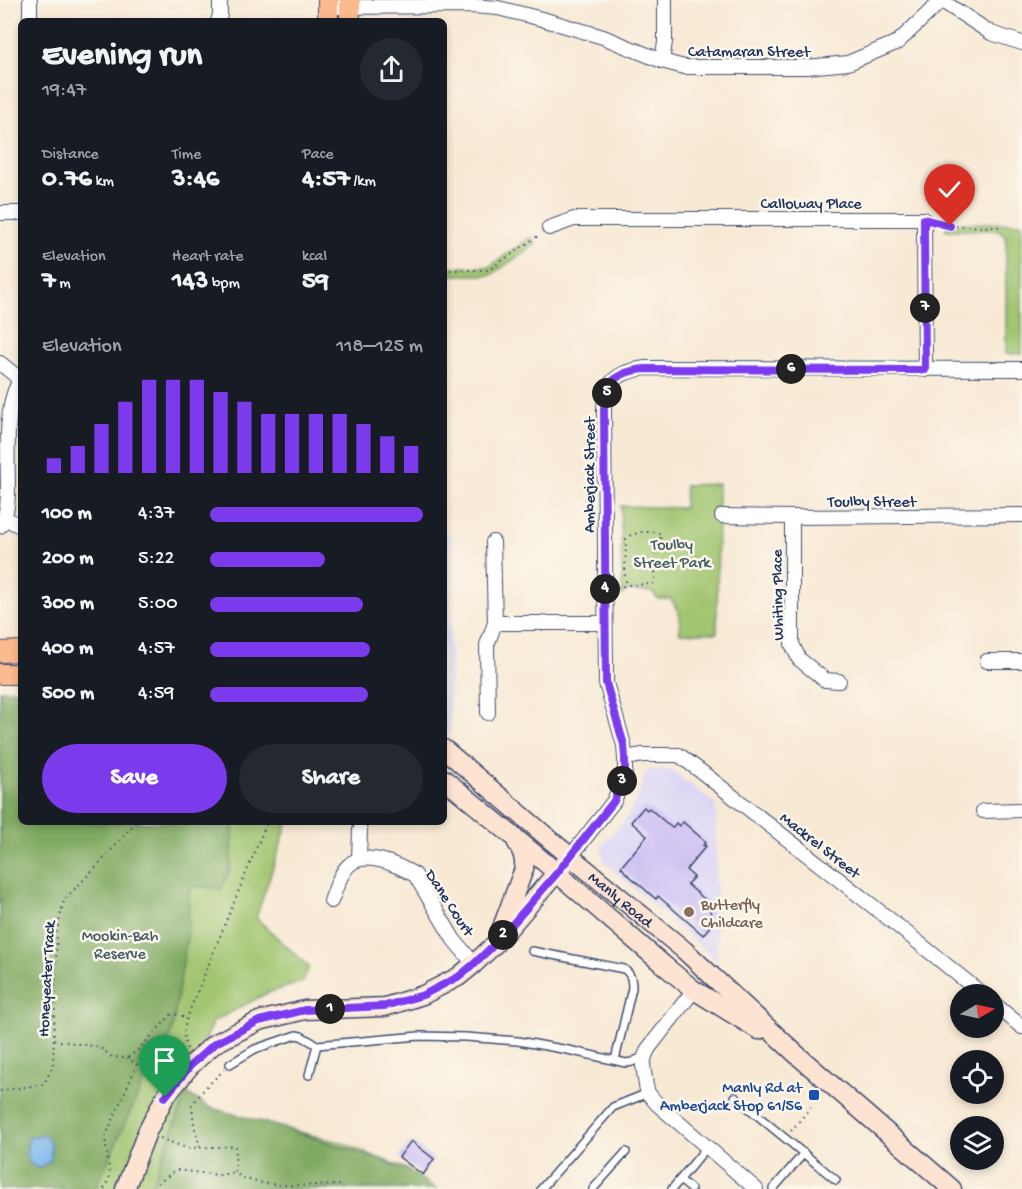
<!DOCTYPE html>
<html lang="en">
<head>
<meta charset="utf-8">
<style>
  body { margin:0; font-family:"Gochi Hand",sans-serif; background:#242831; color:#f1f3f6; height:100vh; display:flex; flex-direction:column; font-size:22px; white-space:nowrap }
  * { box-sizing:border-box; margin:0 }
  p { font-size:20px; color:#9ea1a6 }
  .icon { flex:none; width:33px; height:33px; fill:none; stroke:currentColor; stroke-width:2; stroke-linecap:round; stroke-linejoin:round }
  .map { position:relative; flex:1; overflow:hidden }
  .panel { position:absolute; left:18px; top:18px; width:429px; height:807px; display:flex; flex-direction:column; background:#171b24; border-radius:9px; box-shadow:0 3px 9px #0003 }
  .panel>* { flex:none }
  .needle { width:39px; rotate:81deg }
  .tools { position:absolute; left:950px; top:984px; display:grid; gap:12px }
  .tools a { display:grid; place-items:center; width:54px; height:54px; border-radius:50%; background:#171b24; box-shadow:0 3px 9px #0003; font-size:30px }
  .pin { position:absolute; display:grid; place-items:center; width:51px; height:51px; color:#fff; margin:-62px -26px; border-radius:50% 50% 50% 0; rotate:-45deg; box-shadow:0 0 6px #0007 }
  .pin .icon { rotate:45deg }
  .km { position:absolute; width:30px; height:30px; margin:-15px; border-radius:50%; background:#222; color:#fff; font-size:16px; line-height:30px; text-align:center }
  .round { display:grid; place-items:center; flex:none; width:63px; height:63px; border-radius:32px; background:#242831 }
  .overview { display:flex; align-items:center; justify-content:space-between; height:102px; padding:0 24px }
  h1 { font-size:33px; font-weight:700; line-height:45px }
  .metrics { display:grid; grid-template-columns:repeat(3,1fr); gap:9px; height:102px; padding:6px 24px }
  .metrics div { display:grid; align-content:center }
  .metrics b { font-size:26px; font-weight:700 }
  .metrics small { font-size:16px; font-weight:400 }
  .metrics p { font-size:16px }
  .chart { height:168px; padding:12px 24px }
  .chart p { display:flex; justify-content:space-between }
  .chart svg { width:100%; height:108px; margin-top:6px; stroke:#7c3aed; stroke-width:6 }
  .action { display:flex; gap:12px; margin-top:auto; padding:12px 24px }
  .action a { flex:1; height:69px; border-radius:36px; background:#7c3aed; color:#fff; font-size:24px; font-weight:700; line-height:69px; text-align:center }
  .action a+a { background:#242831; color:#f1f3f6 }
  ul { padding:0 24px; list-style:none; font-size:20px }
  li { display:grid; grid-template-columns:96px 72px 1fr; align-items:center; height:45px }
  li i { height:15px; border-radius:8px; background:#7c3aed }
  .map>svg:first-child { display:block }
  .built { fill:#dcd6f6 }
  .green { fill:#a1c56f; stroke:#5e7a66; stroke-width:1.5 }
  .forest { fill:#80aa62; stroke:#4e6c60; stroke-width:1.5 }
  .water { fill:#7bb6ed; stroke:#4b72a6; stroke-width:1.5 }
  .building { fill:#c8b9f5 }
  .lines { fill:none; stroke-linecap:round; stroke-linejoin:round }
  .lane-casing { stroke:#3c4b70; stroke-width:10 }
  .street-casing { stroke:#3c4b70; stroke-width:16 }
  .secondary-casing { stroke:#3c4b70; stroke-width:21 }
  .primary-casing { stroke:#3c4b70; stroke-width:22 }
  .path { stroke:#3c4b70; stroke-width:2; stroke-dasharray:1.5 4.5; stroke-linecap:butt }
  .lane { stroke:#fff; stroke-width:7 }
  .street { stroke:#fff; stroke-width:14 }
  .secondary { stroke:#fde3d1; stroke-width:18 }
  .primary { stroke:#fbba8d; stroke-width:20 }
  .route-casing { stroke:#fff; stroke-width:12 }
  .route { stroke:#7c3aed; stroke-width:8 }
  .education-dot { fill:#8d6e63; stroke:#fbf7ec; stroke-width:2 }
  .transit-dot { fill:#1a4fb4; stroke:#fbf7ec; stroke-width:2 }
  .labels { text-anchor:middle; stroke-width:5; stroke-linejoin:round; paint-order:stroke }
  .street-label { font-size:16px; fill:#1b2f5e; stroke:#fbf7ec }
  .park-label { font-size:16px; fill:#435c63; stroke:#fbf7ec }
  .education-label { font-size:16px; fill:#785e54; stroke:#fbf7ec; text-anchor:start }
  .transit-label { font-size:16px; fill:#164399; stroke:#fbf7ec; text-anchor:end }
</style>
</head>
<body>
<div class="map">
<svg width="1022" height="1189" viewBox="0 0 1022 1189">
  <rect width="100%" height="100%" fill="#fbf7ec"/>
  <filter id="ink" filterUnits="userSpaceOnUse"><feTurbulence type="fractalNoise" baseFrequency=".0167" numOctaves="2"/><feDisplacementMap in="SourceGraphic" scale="12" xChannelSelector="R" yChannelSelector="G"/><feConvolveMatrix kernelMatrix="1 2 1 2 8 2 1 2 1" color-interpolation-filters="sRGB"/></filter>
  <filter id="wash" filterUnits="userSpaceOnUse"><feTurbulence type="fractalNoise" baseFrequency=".008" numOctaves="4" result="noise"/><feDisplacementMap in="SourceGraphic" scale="24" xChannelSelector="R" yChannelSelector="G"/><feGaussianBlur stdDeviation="1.35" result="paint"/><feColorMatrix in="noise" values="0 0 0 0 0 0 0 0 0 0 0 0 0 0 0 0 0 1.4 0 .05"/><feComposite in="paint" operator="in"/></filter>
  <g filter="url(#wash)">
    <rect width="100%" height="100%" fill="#f8e9d4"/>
    <g class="built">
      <path d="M 444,533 L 451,533 L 450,734 L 444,729 Z"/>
      <path d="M 668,769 L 673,771 L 716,805 L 717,961 L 604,862 L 601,847 L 625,820 L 636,801 L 645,775 L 649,770 Z"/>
    </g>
    <g class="green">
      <path d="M 949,223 L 1022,223 L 1022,354 L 1006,354 L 1006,237 L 999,230 L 945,230 Z"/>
      <path d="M 531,237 L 536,244 L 491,275 L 444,275 L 444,267 L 489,267 Z"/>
      <path d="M 718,484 L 717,633 L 680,633 L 679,612 L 671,599 L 658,599 L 652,592 L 626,591 L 622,595 L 621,506 L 684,508 L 685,485 Z"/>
      <path d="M 0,690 L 21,690 L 21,822 L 288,822 L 256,918 L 309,967 L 303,982 L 267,993 L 212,1022 L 174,1133 L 288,1129 L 342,1143 L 406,1169 L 436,1189 L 0,1189 Z"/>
    </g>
    <g class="forest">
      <path d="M 0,690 L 21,690 L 21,822 L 234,822 L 231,867 L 221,889 L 197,886 L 189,890 L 188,931 L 171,1036 L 142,1086 L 95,1189 L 0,1189 Z"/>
      <path d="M 187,1093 L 208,1107 L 288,1129 L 406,1169 L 436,1189 L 150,1189 Z"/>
    </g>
    <path class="water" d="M 46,1135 L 51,1145 L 51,1160 L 39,1168 L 30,1164 L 26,1152 L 29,1137 Z"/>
    <g id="blocks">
      <g class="building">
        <path d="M 644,807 L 647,810 L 649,808 L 672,828 L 676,823 L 679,826 L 683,822 L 706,842 L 703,845 L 706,846 L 686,870 L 694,877 L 687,884 L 710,904 L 711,925 L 703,935 L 658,896 L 656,899 L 624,871 L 624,870 L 621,867 L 647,836 L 631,822 Z"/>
        <path d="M 411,1141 L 434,1159 L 423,1175 L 399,1157 Z"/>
      </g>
    </g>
  </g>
  <g filter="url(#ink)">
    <use href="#blocks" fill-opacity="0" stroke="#3c4b70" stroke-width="1.5"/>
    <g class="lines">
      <defs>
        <g id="lane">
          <path d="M 532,951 L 624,969 C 631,974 632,980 632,988 L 615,1060"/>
          <path d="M 230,1064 L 255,1049 L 296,1035 L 301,1036 L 317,1045 L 419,1036 L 466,1037 L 518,1041 L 568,1050 L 626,1063 L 632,1062 L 645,1056"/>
          <path d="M 309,1075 L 317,1045"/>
          <path d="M 735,1097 L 836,1180"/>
          <path d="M 680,1180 L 691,1189"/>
          <path d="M 541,1189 L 613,1107 L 648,1093"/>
          <path d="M 593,1189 L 626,1152"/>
          <path d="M 672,1189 L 707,1147"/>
          <path d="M 773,1189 L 804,1153"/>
        </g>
        <g id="street">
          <path d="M 942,1 L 991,33 L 1022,43"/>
          <path d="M 328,7 L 472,6 L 498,8 L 542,19 L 603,37 L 662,61 L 684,67 L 807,67 L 848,63 L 898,42 L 942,0"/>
          <path d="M 30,21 L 30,0"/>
          <path d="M 218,21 L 220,15 L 220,0"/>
          <path d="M 662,61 L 665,42 L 665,0"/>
          <path d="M 0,213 L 21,213"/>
          <path d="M 549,228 L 574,219 L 924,219 L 925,370"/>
          <path d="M 0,363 L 15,375 L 19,381"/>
          <path d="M 722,516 L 792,517 L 1022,515"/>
          <path d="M 792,517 L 792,644 L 799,659 L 825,680 L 839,681"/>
          <path d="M 5,518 L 18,525 L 21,525"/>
          <path d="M 0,526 C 8,513 8,500 8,485 C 8,459 4,400 21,380"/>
          <path d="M 495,623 L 605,623"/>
          <path d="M 987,661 L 1022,661"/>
          <path d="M 488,713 L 487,645 L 495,623 L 493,542"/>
          <path d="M 625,758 L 643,755 L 679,755 L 703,773 L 893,922 L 982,994"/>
          <path d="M 983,811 L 1022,810"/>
          <path d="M 571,856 L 614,801 L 625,773 L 625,758 L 624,745 L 606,683 L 604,408 C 605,402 605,394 608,388 C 615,374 631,370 645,368 L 1022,369"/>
          <path d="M 359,858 L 360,830"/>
          <path d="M 331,901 C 336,889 339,875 348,866 C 364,849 398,865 415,875 L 454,940 L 474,964"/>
          <path d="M 694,990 L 648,1049 L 645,1056 L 643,1065 L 646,1086 L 648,1093 L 657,1104 L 756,1189"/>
          <path d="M 993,1003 L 1022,1027"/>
        </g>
        <g id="secondary">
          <path id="s1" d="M 444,749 L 554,843 L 684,950 L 796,1054 L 952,1189"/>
          <path d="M 444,779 L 543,861 L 666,967 L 694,990 L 759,1030"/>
          <path d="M 501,930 L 524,869 C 525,858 522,851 516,841"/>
          <path d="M 125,1189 L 147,1132 L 165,1097 L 190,1066 L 214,1044 L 259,1021 L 305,1010 L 385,1007 L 423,995 L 458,977 L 474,964 L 496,943 L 571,856"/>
        </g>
        <g id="primary">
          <path d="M 350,0 L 350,21"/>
          <path d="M 328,21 L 328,0"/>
          <path d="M 0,652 L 21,651"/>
          <path d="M 0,674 L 21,674"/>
        </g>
      </defs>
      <use href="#lane" class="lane-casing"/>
      <use href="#street" class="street-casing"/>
      <use href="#secondary" class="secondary-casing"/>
      <use href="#primary" class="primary-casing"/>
      <g class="path">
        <path d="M 938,223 L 950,226 L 999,227"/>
        <path d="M 444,270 L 489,270 L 538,236"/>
        <path d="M 617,588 L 627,585 L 653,584 L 655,580 L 655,545 L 660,540 L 661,535 L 658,532 L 641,532 L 628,536 L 626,539 L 625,578 L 627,585"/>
        <path d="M 54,1040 L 99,1047 L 112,1057 L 127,1058 L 139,1049 L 172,1014 L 187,1017"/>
        <path d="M 187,1049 L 183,1034 L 187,1017 L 267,822"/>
        <path d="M 0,1091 L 44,1084 L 53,1065 L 57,930 L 64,900 L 97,866 L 136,822"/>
        <path d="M 791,1131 L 811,1107"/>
        <path d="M 160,1138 L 186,1148 L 236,1146 L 235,1172 C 249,1189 316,1185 339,1185 L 343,1189"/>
        <path d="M 200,1147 L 194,1125 L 192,1105 L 205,1088 L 224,1070"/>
        <path d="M 104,1189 L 110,1176 L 105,1138 L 137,1064 L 127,1058"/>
        <path d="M 155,1189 L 157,1184 L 176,1170 L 219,1175 L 235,1172"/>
      </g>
      <use href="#lane" class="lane"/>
      <use href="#street" class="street"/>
      <use href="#secondary" class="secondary"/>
      <use href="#primary" class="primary"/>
    </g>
  </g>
  <g class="lines" filter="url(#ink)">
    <defs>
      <path id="route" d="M 165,1097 L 190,1066 L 214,1044 L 259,1021 L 305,1010 L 385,1006 L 423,995 L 458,977 L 474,964 L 496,943 L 557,873 L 614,801 L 625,773 L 625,758 L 624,745 L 606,683 L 604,408 C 605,402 605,394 608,388 C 615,374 631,370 645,369 L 925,370 L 924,219 L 950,226"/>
    </defs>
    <use href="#route" class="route-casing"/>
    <use href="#route" class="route"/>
  </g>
  <circle class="education-dot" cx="689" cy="912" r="6"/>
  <rect class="transit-dot" x="808" y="1089" width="12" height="12" rx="3"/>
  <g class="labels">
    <g class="street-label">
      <text x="749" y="56">Catamaran Street</text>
      <text x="811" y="208">Calloway Place</text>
      <text transform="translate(588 475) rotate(-90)" y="6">Amberjack Street</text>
      <text x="872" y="506">Toulby Street</text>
      <text transform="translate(776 595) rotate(-91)" y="6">Whiting Place</text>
      <text transform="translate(821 844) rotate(38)" y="6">Mackrel Street</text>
      <text dy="6" stroke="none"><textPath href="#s1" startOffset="232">Manly Road</textPath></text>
      <text transform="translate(451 902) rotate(57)" y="6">Dane Court</text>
      <text transform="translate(45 979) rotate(-87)" y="6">Honeyeater Track</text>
    </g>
    <g class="park-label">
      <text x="672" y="549">Toulby<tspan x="672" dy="18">Street Park</tspan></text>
      <text x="120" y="940">Mookin-Bah<tspan x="120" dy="18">Reserve</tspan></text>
    </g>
    <g class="education-label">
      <text x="701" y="909">Butterfly<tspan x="701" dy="18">Childcare</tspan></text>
    </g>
    <g class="transit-label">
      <text x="802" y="1092">Manly Rd at<tspan x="802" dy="18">Amberjack Stop 61/56</tspan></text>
    </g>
  </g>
</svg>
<div class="tools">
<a><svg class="needle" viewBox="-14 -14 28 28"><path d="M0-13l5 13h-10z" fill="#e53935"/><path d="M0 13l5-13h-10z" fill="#9ea1a6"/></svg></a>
<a><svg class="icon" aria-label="locate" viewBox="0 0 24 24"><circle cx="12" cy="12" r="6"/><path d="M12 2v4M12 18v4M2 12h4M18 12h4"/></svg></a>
<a><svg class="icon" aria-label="layers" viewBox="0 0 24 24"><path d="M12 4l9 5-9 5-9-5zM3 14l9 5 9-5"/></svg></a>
</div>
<div class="pin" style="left:165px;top:1097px;background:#1e9e55"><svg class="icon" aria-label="arrive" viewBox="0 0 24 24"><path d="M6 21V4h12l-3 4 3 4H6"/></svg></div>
<div class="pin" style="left:950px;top:226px;background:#d93025"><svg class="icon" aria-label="check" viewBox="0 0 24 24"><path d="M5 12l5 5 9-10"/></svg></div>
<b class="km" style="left:330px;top:1009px">1</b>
<b class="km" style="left:503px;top:935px">2</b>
<b class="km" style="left:622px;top:781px">3</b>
<b class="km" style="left:605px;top:589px">4</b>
<b class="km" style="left:607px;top:393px">5</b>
<b class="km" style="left:791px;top:369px">6</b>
<b class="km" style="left:925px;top:308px">7</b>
<section class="panel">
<div class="overview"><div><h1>Evening run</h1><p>19:47</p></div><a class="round"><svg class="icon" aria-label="share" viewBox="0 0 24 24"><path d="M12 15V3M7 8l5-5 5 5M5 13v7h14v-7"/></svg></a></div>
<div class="metrics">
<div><p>Distance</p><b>0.76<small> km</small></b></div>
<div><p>Time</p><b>3:46</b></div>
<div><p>Pace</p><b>4:57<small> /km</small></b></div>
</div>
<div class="metrics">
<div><p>Elevation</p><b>7<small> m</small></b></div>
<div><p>Heart rate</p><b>143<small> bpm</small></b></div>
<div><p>kcal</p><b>59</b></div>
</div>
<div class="chart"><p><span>Elevation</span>118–125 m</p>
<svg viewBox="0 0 160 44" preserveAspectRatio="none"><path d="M5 44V38M15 44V33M25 44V24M35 44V15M45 44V6M55 44V6M65 44V6M75 44V11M85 44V15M95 44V20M105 44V20M115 44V20M125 44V20M135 44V24M145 44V29M155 44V33"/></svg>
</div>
<ul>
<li><b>100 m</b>4:37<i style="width:100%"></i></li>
<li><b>200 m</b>5:22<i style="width:54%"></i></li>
<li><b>300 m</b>5:00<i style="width:72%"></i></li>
<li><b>400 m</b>4:57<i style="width:75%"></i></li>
<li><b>500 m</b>4:59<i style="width:74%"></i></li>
</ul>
<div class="action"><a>Save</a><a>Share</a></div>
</section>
</div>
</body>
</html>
